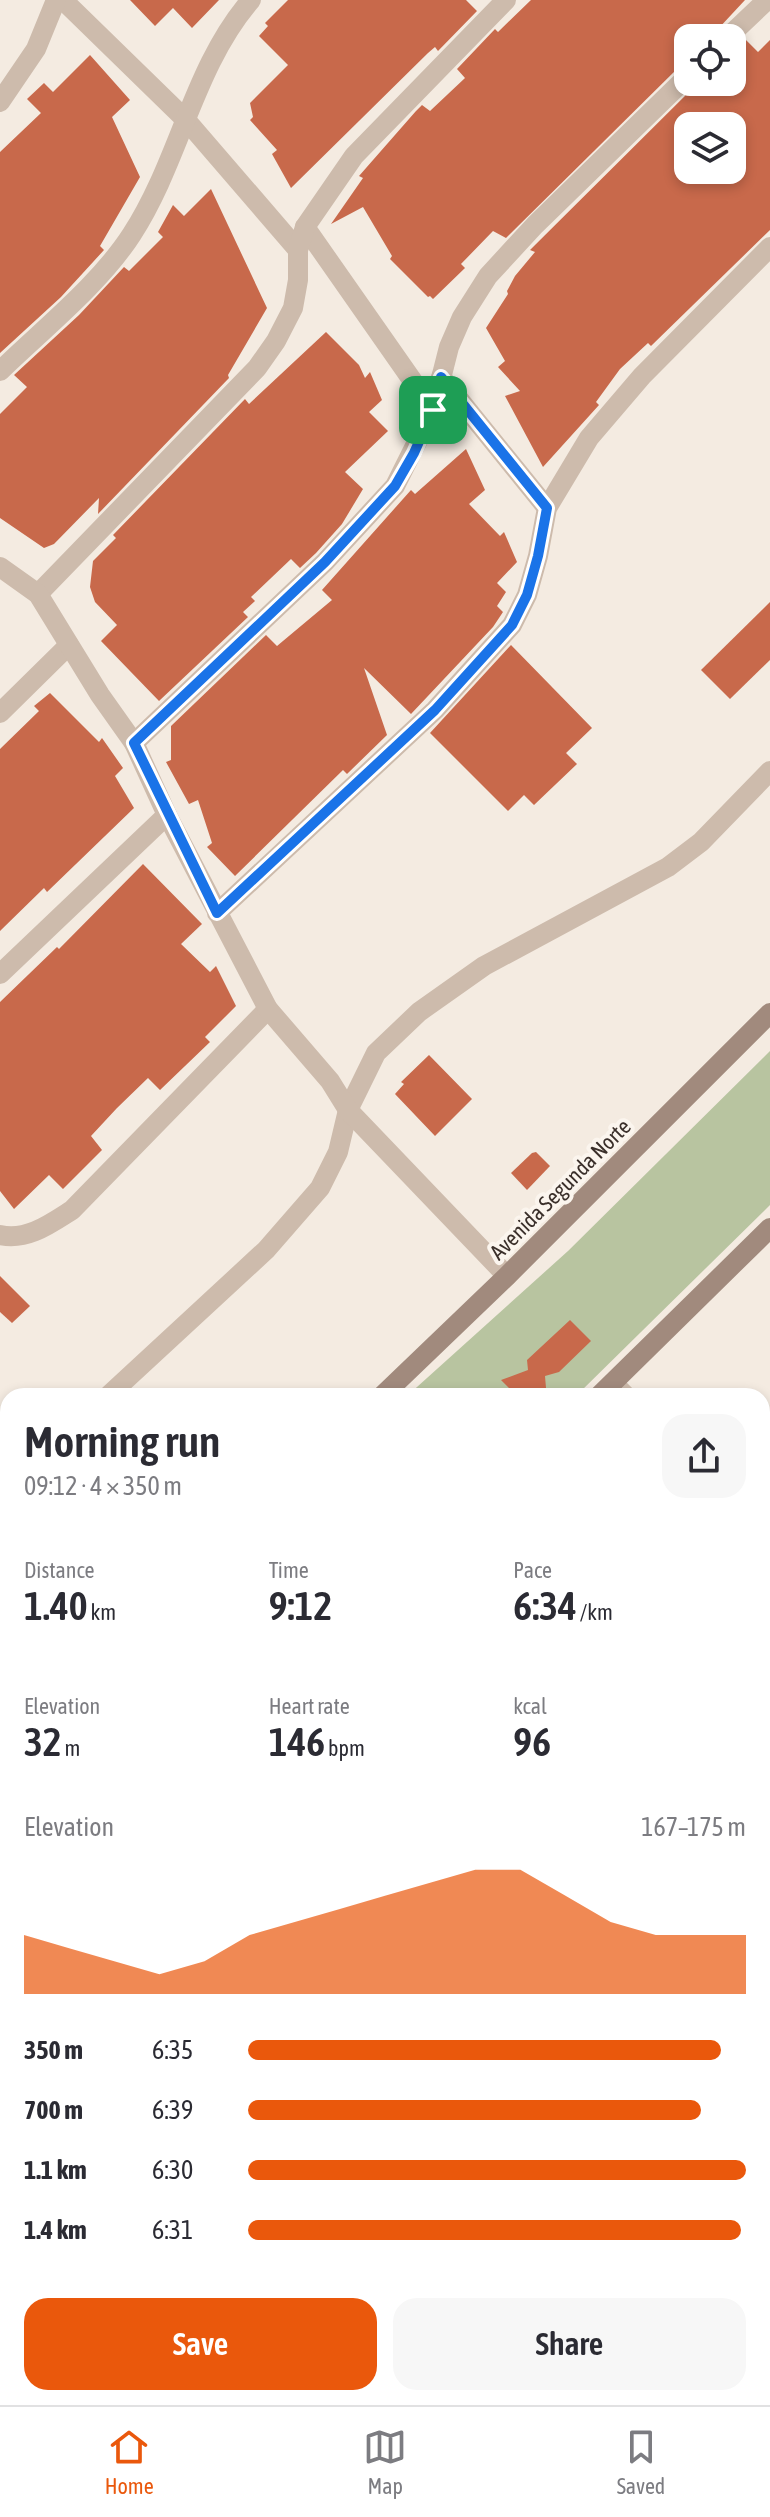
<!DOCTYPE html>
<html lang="en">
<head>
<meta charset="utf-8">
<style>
  body { margin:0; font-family:"Asap Condensed",sans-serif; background:#f7f7f7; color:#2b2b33; height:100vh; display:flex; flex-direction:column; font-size:30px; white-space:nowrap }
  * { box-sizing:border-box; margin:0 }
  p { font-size:26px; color:#7c7c81 }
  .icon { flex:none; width:44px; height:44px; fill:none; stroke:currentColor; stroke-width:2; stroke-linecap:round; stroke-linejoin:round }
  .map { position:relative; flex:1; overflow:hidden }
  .details { position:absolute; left:0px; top:1388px; width:770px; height:1018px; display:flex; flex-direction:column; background:#fff; border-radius:24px 24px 0 0; box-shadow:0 4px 12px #0003 }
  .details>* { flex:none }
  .controls { position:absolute; left:674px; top:24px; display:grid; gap:16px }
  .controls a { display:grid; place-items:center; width:72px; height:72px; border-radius:16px; background:#fff; box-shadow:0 4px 12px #0003; font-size:40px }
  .pin { position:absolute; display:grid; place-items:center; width:68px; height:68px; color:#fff; margin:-34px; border-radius:16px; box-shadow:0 4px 12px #0006 }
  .round { display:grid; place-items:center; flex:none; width:84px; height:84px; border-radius:24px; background:#f7f7f7 }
  .summary { display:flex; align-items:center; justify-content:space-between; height:136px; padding:0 24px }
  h1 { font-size:44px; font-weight:600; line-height:60px }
  .metrics { display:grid; grid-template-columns:repeat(3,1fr); gap:12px; height:136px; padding:8px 24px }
  .metrics div { display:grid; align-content:center }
  .metrics b { font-size:40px; font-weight:600 }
  .metrics small { font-size:22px; font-weight:400 }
  .metrics p { font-size:22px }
  .chart { height:224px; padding:16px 24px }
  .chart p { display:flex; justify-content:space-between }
  .chart svg { width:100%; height:144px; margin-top:8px; fill:#ea580c; opacity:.7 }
  .action { display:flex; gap:16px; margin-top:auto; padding:16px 24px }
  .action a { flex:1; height:92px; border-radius:24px; background:#ea580c; color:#fff; font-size:32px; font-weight:600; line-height:92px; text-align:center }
  .action a+a { background:#f7f7f7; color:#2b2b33 }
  ul { padding:0 24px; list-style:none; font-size:26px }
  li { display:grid; grid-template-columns:128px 96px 1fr; align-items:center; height:60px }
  li i { height:20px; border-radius:10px; background:#ea580c }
  .dock { display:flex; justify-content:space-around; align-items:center; height:112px; border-top:2px solid #e1e1e2; background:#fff; font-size:22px; color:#7c7c81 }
  .dock a { display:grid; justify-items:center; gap:4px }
  .dock .selected { color:#ea580c }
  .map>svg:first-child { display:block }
  .green { fill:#b8c4a0 }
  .building { fill:#c8694b; fill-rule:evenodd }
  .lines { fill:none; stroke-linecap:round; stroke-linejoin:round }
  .minor { stroke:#cdbbac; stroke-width:20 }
  .tertiary { stroke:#cdbbac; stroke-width:20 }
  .secondary { stroke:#a18a7d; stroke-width:20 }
  .route-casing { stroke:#fff; stroke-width:16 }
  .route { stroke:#1a73e8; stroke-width:10 }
  .labels { text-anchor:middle; stroke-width:8; stroke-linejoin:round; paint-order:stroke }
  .street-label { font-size:22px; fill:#3b302b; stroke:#fbf5ee }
</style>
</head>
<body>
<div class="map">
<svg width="770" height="2405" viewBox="0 0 770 2405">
  <rect width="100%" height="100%" fill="#f4ebe1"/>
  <g class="green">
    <path d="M 770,1051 L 770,1205 L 576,1396 L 407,1396 L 568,1251 Z"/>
    <path d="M 8,1701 L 8,1811 L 0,1816 L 0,1706 Z"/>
    <path d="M 194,2398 L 730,2398 L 737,2405 L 187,2405 Z"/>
  </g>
  <g class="building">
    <path d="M 130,0 L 219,0 L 192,28 L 173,8 L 155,26 Z"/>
    <path d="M 288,0 L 466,0 L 477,11 L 438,51 L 435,47 L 428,53 L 291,188 L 272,154 L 277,150 L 250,120 L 253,117 L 250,103 L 288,65 L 259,36 L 268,26 L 265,23 Z"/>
    <path d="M 531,0 L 745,0 L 718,29 L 714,38 L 688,38 L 688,63 L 679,67 L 506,238 L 493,231 L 461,264 L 465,268 L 433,299 L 430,296 L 428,297 L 390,259 L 392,256 L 363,207 L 331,224 L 363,178 L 359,176 L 416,111 L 422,105 L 430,111 L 465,78 L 457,69 L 495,29 L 498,32 Z"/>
    <path d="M 745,39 L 758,52 L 770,40 L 770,230 L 651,346 L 648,343 L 620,369 L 596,402 L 599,405 L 543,467 L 505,396 L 520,391 L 498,367 L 505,361 L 486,328 L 508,294 L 507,291 L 515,276 L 535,252 L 530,250 L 699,82 L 732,82 L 732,50 ZM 688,126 L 732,126 L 732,170 L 688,170 Z"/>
    <path d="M 90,55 L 130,100 L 112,117 L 140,177 L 100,246 L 104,250 L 61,297 L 0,353 L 0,152 L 41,113 L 27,99 L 44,83 L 53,92 Z"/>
    <path d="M 211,189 L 267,308 L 228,375 L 229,378 L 98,514 L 99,498 L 54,544 L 44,548 L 0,518 L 0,414 L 27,387 L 14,375 L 79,315 L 124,267 L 129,271 L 163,237 L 158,232 L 173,205 L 184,216 Z"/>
    <path d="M 326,332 L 359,365 L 365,378 L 370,372 L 382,400 L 369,412 L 388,431 L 345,472 L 363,489 L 342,524 L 316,553 L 300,568 L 291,559 L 251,597 L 255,601 L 243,612 L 248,617 L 159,701 L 101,641 L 117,625 L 95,602 L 90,587 L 93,561 L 116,538 L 113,535 L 245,399 L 249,404 Z"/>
    <path d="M 466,449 L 485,490 L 469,504 L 500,536 L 504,532 L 517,562 L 497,583 L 506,592 L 497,606 L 503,612 L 493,627 L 411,714 L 364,668 L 387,735 L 347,774 L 343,770 L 235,876 L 207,847 L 212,843 L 198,800 L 189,804 L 166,762 L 171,760 L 171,726 L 266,635 L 277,646 L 332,600 L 322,590 L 411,490 L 415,494 Z"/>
    <path d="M 770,602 L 770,660 L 730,699 L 701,670 Z"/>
    <path d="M 511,645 L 592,728 L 566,753 L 577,764 L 534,805 L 524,795 L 508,811 L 430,733 Z"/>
    <path d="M 50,693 L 99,742 L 102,738 L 123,768 L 115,776 L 134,808 L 47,892 L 44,888 L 0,931 L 0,749 L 39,711 L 34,706 Z"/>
    <path d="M 143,864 L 202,924 L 181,944 L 210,972 L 216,966 L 236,1006 L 205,1037 L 210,1042 L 160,1090 L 148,1078 L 117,1108 L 91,1136 L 102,1150 L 63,1189 L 49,1175 L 14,1209 L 0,1191 L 0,1002 L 57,947 L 59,949 Z"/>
    <path d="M 429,1055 L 472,1099 L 435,1136 L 395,1094 L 404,1084 L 401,1082 Z"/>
    <path d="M 536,1152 L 550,1166 L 527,1190 L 511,1173 L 532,1153 Z"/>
    <path d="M 0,1276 L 30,1306 L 12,1323 L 0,1312 Z"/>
    <path d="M 570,1320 L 591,1341 L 559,1372 L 545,1376 L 546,1388 L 538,1396 L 517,1396 L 501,1380 L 528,1370 L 527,1360 Z"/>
  </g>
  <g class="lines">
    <g class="minor">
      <path d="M 63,0 L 186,120 L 298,250"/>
      <path d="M 727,38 L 767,0"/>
      <path d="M 0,102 L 36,49 L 56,0"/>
      <path d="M 305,227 L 433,410"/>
      <path d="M 0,371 C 42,330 100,284 132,234 C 180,160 193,67 251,0"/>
      <path d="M 441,377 L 547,508"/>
      <path d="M 38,594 L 257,368 L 276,341 L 293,308 L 298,280 L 298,250 L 305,227 L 354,156 L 506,0"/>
      <path d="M 0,713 L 69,645"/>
      <path d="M 134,743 L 325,562 L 395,486 L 433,410 L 449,347 L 462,317 L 488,276 L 535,225 L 688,76"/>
      <path d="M 217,913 L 435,710 L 512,625 L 527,595 L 538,556 L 547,508 L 589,438 L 642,376 L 770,247"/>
      <path d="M 0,974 L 167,815"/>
      <path d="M 0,1235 C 27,1241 50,1224 72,1210 L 268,1009"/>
      <path d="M 613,1383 L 626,1396"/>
      <path d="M 108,1396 L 266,1250 L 320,1188 L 338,1152 L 348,1110 L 376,1053 L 419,1012 L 484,966 L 668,867 L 701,842 L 770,771"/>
      <path d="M 0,1430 L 8,1430"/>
      <path d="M 762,1467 L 770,1459"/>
      <path d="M 762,1533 L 770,1541"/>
      <path d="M 762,1590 L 770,1582"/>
      <path d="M 762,1899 L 770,1907"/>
      <path d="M 0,2052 L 8,2049"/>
      <path d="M 762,2203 L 770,2205"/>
    </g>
    <path class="tertiary" d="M 0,567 L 38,594 L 100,695 L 134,743 L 167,815 L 268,1009 L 330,1081 L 348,1110 L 507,1276"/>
    <g class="secondary">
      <path d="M 382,1396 L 507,1276 L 770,1013"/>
      <path d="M 599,1396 L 770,1228"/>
      <path d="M 0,1675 L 8,1670"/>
      <path d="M 0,1843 L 8,1838"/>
    </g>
  </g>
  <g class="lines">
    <defs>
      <path id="route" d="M 441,377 L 547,508 L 538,556 L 527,595 L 512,625 L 435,710 L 217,913 L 134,743 L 325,562 L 395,486 L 414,453 L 433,410 Z"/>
    </defs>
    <use href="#route" class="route-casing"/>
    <use href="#route" class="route"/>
  </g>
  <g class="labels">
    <g class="street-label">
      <text transform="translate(560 1189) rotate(-45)" y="8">Avenida Segunda Norte</text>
    </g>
  </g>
</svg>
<div class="controls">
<a><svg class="icon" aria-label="locate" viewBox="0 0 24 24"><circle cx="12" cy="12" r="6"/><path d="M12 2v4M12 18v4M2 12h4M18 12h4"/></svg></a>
<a><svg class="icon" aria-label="layers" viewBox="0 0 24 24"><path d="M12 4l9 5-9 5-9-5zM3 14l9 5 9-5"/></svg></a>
</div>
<div class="pin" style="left:433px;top:410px;background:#1e9e55"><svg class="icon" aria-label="arrive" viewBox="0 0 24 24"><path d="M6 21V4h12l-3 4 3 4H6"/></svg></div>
<section class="details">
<div class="summary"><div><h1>Morning run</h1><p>09:12 · 4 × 350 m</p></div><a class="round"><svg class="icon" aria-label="share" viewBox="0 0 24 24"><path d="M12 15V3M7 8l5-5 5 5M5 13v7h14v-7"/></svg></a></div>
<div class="metrics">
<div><p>Distance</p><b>1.40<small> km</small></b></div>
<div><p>Time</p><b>9:12</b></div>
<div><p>Pace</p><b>6:34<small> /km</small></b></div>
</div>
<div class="metrics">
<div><p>Elevation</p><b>32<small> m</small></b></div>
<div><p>Heart rate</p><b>146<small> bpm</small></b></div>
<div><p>kcal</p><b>96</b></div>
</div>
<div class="chart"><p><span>Elevation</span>167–175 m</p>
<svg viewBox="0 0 160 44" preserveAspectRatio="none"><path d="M0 44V26L10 30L20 34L30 38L40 34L50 26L60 22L70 18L80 14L90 10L100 6L110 6L120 14L130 22L140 26L150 26L160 26V44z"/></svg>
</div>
<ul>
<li><b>350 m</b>6:35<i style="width:95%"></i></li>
<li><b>700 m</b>6:39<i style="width:91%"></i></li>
<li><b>1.1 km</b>6:30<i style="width:100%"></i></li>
<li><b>1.4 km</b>6:31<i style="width:99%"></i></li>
</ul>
<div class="action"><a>Save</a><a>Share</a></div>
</section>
</div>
<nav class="dock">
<a class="selected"><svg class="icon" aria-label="home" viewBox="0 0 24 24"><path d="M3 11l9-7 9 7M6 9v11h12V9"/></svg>Home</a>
<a><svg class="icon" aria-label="map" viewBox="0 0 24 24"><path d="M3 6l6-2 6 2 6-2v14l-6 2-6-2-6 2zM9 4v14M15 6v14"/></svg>Map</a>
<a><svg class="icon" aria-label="saved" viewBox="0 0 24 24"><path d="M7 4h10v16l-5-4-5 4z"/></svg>Saved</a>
</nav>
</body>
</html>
